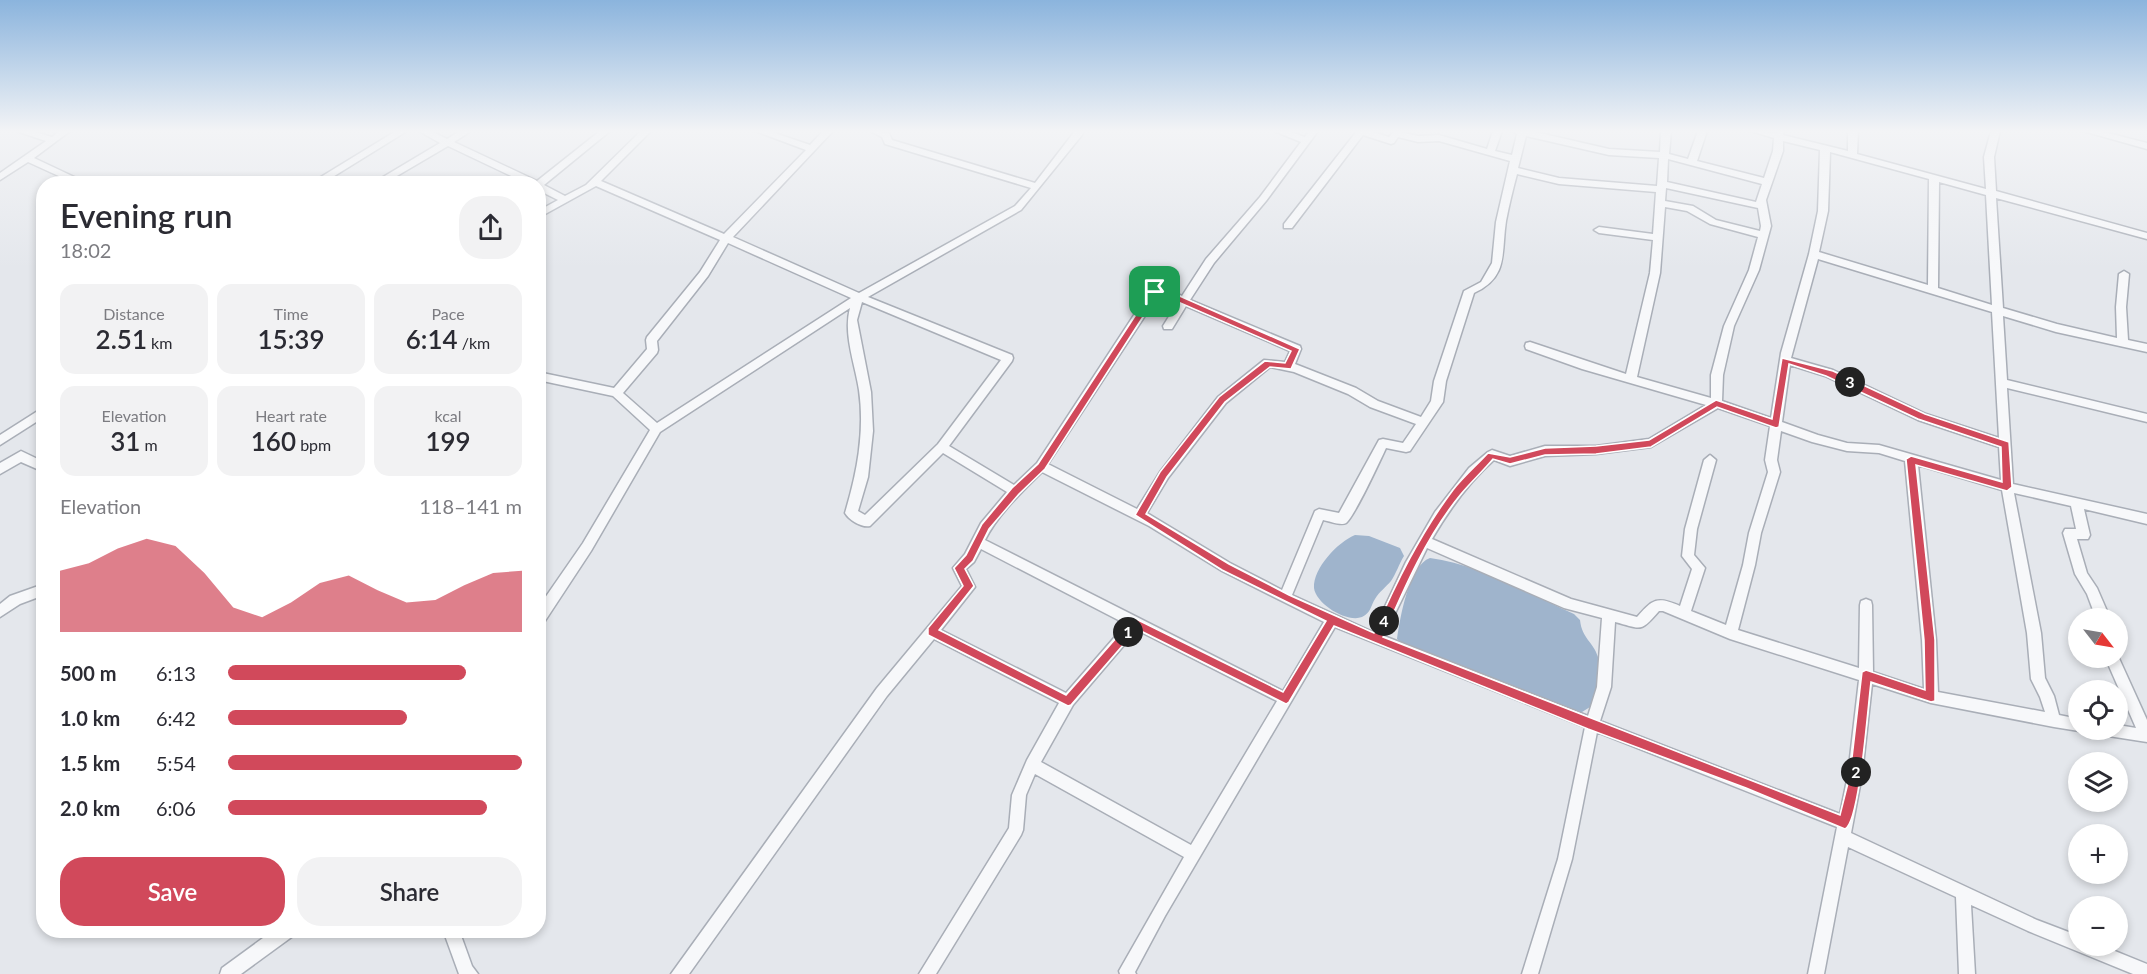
<!DOCTYPE html>
<html lang="en">
<head>
<meta charset="utf-8">
<style>
  body { margin:0; font-family:Lato,sans-serif; background:#f2f2f3; color:#2b2b33; height:100vh; display:flex; flex-direction:column; font-size:22px; white-space:nowrap }
  * { box-sizing:border-box; margin:0 }
  p { font-size:20px; color:#7c7c81 }
  .icon { flex:none; width:33px; height:33px; fill:none; stroke:currentColor; stroke-width:2; stroke-linecap:round; stroke-linejoin:round }
  .map { position:relative; flex:1; overflow:hidden }
  .drawer { position:absolute; left:36px; top:176px; width:510px; height:762px; display:flex; flex-direction:column; background:#fff; border-radius:24px; box-shadow:0 3px 9px #0003 }
  .drawer>* { flex:none }
  .needle { width:39px; rotate:121deg }
  .controls { position:absolute; left:2068px; top:608px; display:grid; gap:12px }
  .controls a { display:grid; place-items:center; width:60px; height:60px; border-radius:50%; background:#fff; box-shadow:0 3px 9px #0003; font-size:30px }
  .pin { position:absolute; display:grid; place-items:center; width:51px; height:51px; color:#fff; margin:-26px; border-radius:12px; box-shadow:0 3px 9px #0006 }
  .km { position:absolute; width:30px; height:30px; margin:-15px; border-radius:50%; background:#222; color:#fff; font-size:16px; line-height:30px; text-align:center }
  .round { display:grid; place-items:center; flex:none; width:63px; height:63px; border-radius:24px; background:#f2f2f3 }
  .headline { display:flex; align-items:center; justify-content:space-between; height:102px; padding:0 24px }
  h1 { font-size:33px; font-weight:600; line-height:45px }
  .stats { display:grid; grid-template-columns:repeat(3,1fr); gap:9px; height:102px; padding:6px 24px }
  .stats div { display:grid; align-content:center; border-radius:15px; background:#f2f2f3; text-align:center }
  .stats b { font-size:26px; font-weight:600 }
  .stats small { font-size:16px; font-weight:400 }
  .stats p { font-size:16px }
  .chart { height:168px; padding:12px 24px }
  .chart p { display:flex; justify-content:space-between }
  .chart svg { width:100%; height:108px; margin-top:6px; fill:#d1495b; opacity:.7 }
  .cta { display:flex; gap:12px; margin-top:auto; padding:12px 24px }
  .cta a { flex:1; height:69px; border-radius:24px; background:#d1495b; color:#fff; font-size:24px; font-weight:600; line-height:69px; text-align:center }
  .cta a+a { background:#f2f2f3; color:#2b2b33 }
  ul { padding:0 24px; list-style:none; font-size:20px }
  li { display:grid; grid-template-columns:96px 72px 1fr; align-items:center; height:45px }
  li i { height:15px; border-radius:8px; background:#d1495b }
  .map>svg:first-child { display:block }
  .water { fill:#9fb4cc }
  .lines { fill:none; stroke-linecap:round; stroke-linejoin:round }
  .street-casing { stroke:#a9aeb7; stroke-width:3 }
  .street { fill:#f7f8fa; fill-rule:evenodd }
  .route { fill:#d1495b; stroke:#fff; stroke-width:1.5; fill-rule:evenodd }
</style>
</head>
<body>
<div class="map">
<svg width="2147" height="974" viewBox="0 0 2147 974">
  <rect width="100%" height="100%" fill="#e4e7ec"/>
  <g class="water">
    <path d="M 1355,535 L 1369,536 L 1400,548 L 1404,556 C 1399,564 1396,574 1391,581 C 1386,587 1379,592 1375,599 C 1371,605 1371,613 1362,617 C 1347,623 1316,604 1314,588 C 1313,568 1338,542 1355,535 Z"/>
    <path d="M 1430,558 C 1478,564 1530,594 1574,614 L 1580,620 C 1582,639 1593,641 1598,657 C 1604,672 1596,693 1590,707 L 1582,712 L 1574,713 L 1403,644 L 1397,639 C 1400,618 1409,565 1430,558 Z"/>
  </g>
  <g class="lines">
    <defs>
      <g id="street">
        <path d="M 16,131 L 32,131 L 52,137 L 59,131 L 70,131 L 34,158 L 87,183 L 74,183 L 28,162 L 0,180 L 0,173 L 46,141 Z"/>
        <path d="M 396,131 L 407,131 L 323,183 L 311,183 Z"/>
        <path d="M 419,131 L 431,131 L 447,139 L 460,131 L 471,131 L 454,142 L 537,181 L 600,131 L 610,131 L 544,185 L 565,196 L 586,185 L 641,131 L 651,131 L 601,181 L 724,234 L 806,150 L 755,131 L 769,131 L 810,145 L 823,131 L 833,131 L 733,237 L 859,293 L 1015,206 L 1031,188 L 885,144 L 882,137 L 870,131 L 889,133 L 892,140 L 1035,183 L 1075,131 L 1083,131 L 1082,135 L 1021,210 L 868,297 L 1012,355 L 1013,358 L 1012,361 L 949,446 L 1014,485 L 1037,463 L 1151,289 L 1163,288 L 1182,296 L 1206,259 L 1260,197 L 1301,142 L 1274,131 L 1288,131 L 1305,137 L 1309,131 L 1318,131 L 1266,201 L 1214,263 L 1190,300 L 1300,346 L 1301,349 L 1295,364 L 1356,388 L 1378,401 L 1421,417 L 1431,401 L 1434,381 L 1464,291 L 1481,282 L 1492,263 L 1496,222 L 1510,161 L 1439,141 L 1418,142 L 1398,137 L 1394,143 L 1391,144 L 1363,135 L 1292,228 L 1284,228 L 1284,224 L 1357,131 L 1370,131 L 1389,137 L 1395,131 L 1418,136 L 1439,135 L 1487,149 L 1493,131 L 1502,131 L 1495,151 L 1512,155 L 1517,134 L 1513,131 L 1531,131 L 1609,149 L 1660,152 L 1661,131 L 1671,131 L 1669,154 L 1688,159 L 1698,131 L 1707,131 L 1697,161 L 1764,178 L 1773,151 L 1774,138 L 1751,131 L 1774,133 L 1784,131 L 1783,135 L 1848,151 L 1848,131 L 1858,131 L 1857,154 L 1986,189 L 1984,157 L 1991,131 L 2000,131 L 1994,157 L 1996,191 L 2147,233 L 2147,239 L 1996,198 L 2003,308 L 2057,324 L 2117,338 L 2116,307 L 2119,274 L 2124,271 L 2129,274 L 2126,307 L 2128,340 L 2147,344 L 2147,352 L 2056,332 L 2003,316 L 2007,380 L 2147,414 L 2147,422 L 2007,388 L 2013,484 L 2147,514 L 2147,524 L 2084,509 L 2090,535 L 2088,539 L 2077,539 L 2087,573 L 2097,588 L 2110,618 L 2096,618 L 2087,594 L 2075,574 L 2063,533 L 2065,529 L 2076,529 L 2071,506 L 2014,493 L 2041,633 L 2045,678 L 2054,696 L 2059,715 L 2079,719 L 2079,729 L 2084,729 L 2079,731 L 2054,727 L 1931,703 L 1872,684 L 1862,775 L 1851,833 L 2037,920 L 2079,936 L 2079,945 L 2100,945 L 2147,964 L 2147,974 L 2133,974 L 2028,931 L 1971,905 L 1975,974 L 1959,974 L 1956,897 L 1848,847 L 1824,974 L 1808,974 L 1837,827 L 1597,732 L 1572,859 L 1538,974 L 1522,974 L 1558,859 L 1585,727 L 1335,627 L 1165,916 L 1135,972 L 1136,974 L 1120,974 L 1119,971 L 1184,857 L 1035,774 L 1026,795 L 1023,830 L 1021,835 L 936,974 L 919,974 L 1009,828 L 1012,795 L 1027,760 L 1059,703 L 934,639 L 887,696 L 689,974 L 671,974 L 877,688 L 962,586 L 953,568 L 965,554 L 981,523 L 1007,492 L 943,453 L 870,526 C 862,528 849,520 845,513 C 857,473 865,432 859,390 C 855,364 843,334 850,308 L 660,432 L 591,551 L 543,624 L 538,625 L 538,608 L 583,543 L 650,430 L 613,396 L 538,380 L 538,372 L 614,388 L 647,349 L 646,340 L 647,337 L 700,272 L 720,240 L 596,186 L 538,218 L 538,211 L 558,200 L 538,190 L 538,183 L 526,183 L 448,146 L 385,183 L 373,183 L 440,143 ZM 1526,136 L 1609,155 L 1659,158 L 1657,186 L 1559,178 L 1518,168 ZM 1783,141 L 1820,150 L 1818,211 L 1809,254 L 1781,353 L 1771,418 L 1722,401 L 1723,375 L 1734,326 L 1759,270 L 1771,226 L 1766,200 L 1783,151 ZM 1830,152 L 1929,179 L 1928,285 L 1819,252 L 1828,211 ZM 1668,159 L 1762,184 L 1756,202 L 1667,182 ZM 1517,174 L 1559,184 L 1656,192 L 1653,234 L 1599,227 L 1594,230 L 1599,233 L 1653,240 L 1650,273 L 1626,374 L 1530,342 L 1526,343 L 1525,346 L 1526,349 L 1582,369 L 1706,405 L 1649,439 L 1596,446 L 1545,446 L 1510,456 L 1492,450 L 1488,452 L 1469,468 L 1435,512 L 1406,562 L 1373,632 L 1292,595 L 1323,520 C 1329,521 1341,526 1346,523 C 1354,517 1380,461 1386,448 L 1406,452 L 1410,451 L 1443,402 L 1446,381 L 1474,293 C 1509,277 1501,253 1506,221 C 1509,205 1513,189 1517,174 ZM 1939,182 L 1986,195 L 1992,305 L 1938,288 ZM 1666,188 L 1758,208 L 1761,226 L 1760,231 L 1716,220 L 1693,206 L 1665,201 ZM 1665,207 L 1687,211 L 1710,224 L 1758,237 L 1749,270 L 1724,326 L 1711,375 L 1711,398 L 1637,377 L 1660,273 ZM 728,243 L 851,298 L 657,423 L 623,393 L 657,353 L 658,350 L 657,341 L 708,276 ZM 1818,259 L 1992,312 L 1999,438 L 1926,414 L 1833,370 L 1791,358 ZM 1158,296 L 1178,302 L 1163,326 L 1164,329 L 1172,329 L 1186,306 L 1290,351 L 1285,362 L 1264,360 L 1218,397 L 1160,472 L 1137,509 L 1048,464 ZM 862,302 L 1001,360 L 938,444 L 865,515 L 858,511 L 868,477 L 873,431 L 871,392 L 857,320 ZM 1790,365 L 1825,376 L 1918,420 L 1999,447 L 2001,480 L 1879,445 L 1847,443 L 1818,435 L 1782,422 ZM 1270,367 L 1294,372 L 1348,394 L 1370,407 L 1416,424 L 1403,443 L 1383,439 L 1379,440 L 1339,513 L 1319,509 L 1315,511 L 1282,590 L 1230,563 L 1147,513 L 1168,478 L 1226,403 ZM 1718,408 L 1770,426 L 1765,460 L 1768,472 L 1749,533 L 1743,565 L 1726,625 L 1691,611 L 1705,568 L 1694,555 L 1697,529 L 1716,460 L 1710,455 L 1704,460 L 1685,529 L 1682,556 L 1692,569 L 1680,606 C 1657,596 1653,599 1637,617 L 1571,599 L 1432,539 C 1449,510 1468,483 1494,460 L 1510,466 L 1545,456 L 1596,454 L 1651,447 ZM 1781,431 L 1812,442 L 1847,451 L 1879,453 L 1905,461 L 1922,640 L 1924,689 L 1873,672 L 1872,605 L 1871,601 L 1866,599 L 1861,601 L 1860,605 L 1859,668 L 1738,630 L 1755,565 L 1761,533 L 1780,472 L 1777,460 ZM 1918,465 L 2002,490 L 2027,633 L 2031,679 L 2040,697 L 2045,712 L 1938,692 L 1936,640 ZM 1042,472 L 1149,526 L 1222,571 L 1324,622 L 1283,691 L 985,540 C 998,514 1022,492 1042,472 ZM 1427,548 L 1564,608 L 1602,618 L 1597,687 L 1588,716 L 1384,636 ZM 981,549 L 1126,624 L 1066,693 L 941,630 L 975,587 L 966,569 L 974,562 ZM 1659,611 L 1663,611 L 1730,639 L 1859,680 L 1848,775 L 1840,814 L 1600,721 L 1611,687 L 1615,622 C 1642,629 1640,633 1659,611 ZM 1137,630 L 1277,701 L 1191,845 L 1041,762 L 1073,705 Z"/>
        <path d="M 2083,131 L 2100,131 L 2147,143 L 2147,149 Z"/>
        <path d="M 44,407 L 44,417 L 0,445 L 0,435 Z"/>
        <path d="M 21,451 L 44,462 L 44,472 L 21,462 L 0,474 L 0,463 Z"/>
        <path d="M 44,584 L 44,595 L 20,604 L 0,617 L 0,604 L 10,596 Z"/>
        <path d="M 2118,656 L 2147,720 L 2147,742 L 2102,735 L 2097,734 L 2095,729 L 2118,729 L 2118,725 L 2136,728 L 2105,657 Z"/>
        <path d="M 274,930 L 295,930 L 293,936 L 241,974 L 220,974 L 222,968 Z"/>
        <path d="M 443,930 L 459,930 L 472,966 L 478,974 L 459,974 Z"/>
      </g>
    </defs>
    <use href="#street" class="street-casing"/>
    <use href="#street" class="street"/>
  </g>
  <linearGradient id="sky" x2="0" y2="1"><stop stop-color="#8bb4dd"/><stop offset="0.49" stop-color="#f3f4f6"/><stop offset="1" stop-color="#f3f4f6" stop-opacity="0"/></linearGradient>
  <rect width="2147" height="268" fill="url(#sky)"/>
  <path class="route" d="M 1155,289 L 1166,290 L 1300,349 L 1291,369 L 1270,367 L 1225,402 L 1167,477 L 1146,514 L 1229,564 L 1289,595 L 1374,633 C 1396,583 1420,534 1453,490 C 1463,477 1477,465 1488,453 L 1510,457 L 1545,448 L 1596,446 L 1649,440 L 1716,400 L 1772,419 L 1782,358 L 1833,371 L 1925,414 L 2009,442 L 2012,487 L 2007,491 L 1916,465 L 1935,640 L 1935,701 L 1931,702 L 1871,682 C 1868,703 1860,822 1845,829 L 1746,788 L 1588,729 L 1334,626 L 1289,702 L 1286,704 L 1137,629 L 1071,705 L 1068,706 L 928,635 L 928,628 L 963,586 L 954,568 L 966,555 L 982,524 L 1012,488 L 1038,464 L 1152,290 ZM 1157,295 L 1162,295 L 1291,351 L 1285,363 L 1265,361 L 1219,397 L 1160,472 L 1135,515 L 1222,570 L 1326,621 L 1283,692 L 1136,619 L 1132,620 L 1066,695 L 939,630 L 974,586 L 965,569 L 973,561 L 989,529 L 1019,494 L 1045,469 ZM 1789,364 L 1826,376 L 1918,419 L 2001,447 L 2002,482 L 1911,456 L 1906,459 L 1924,640 L 1925,690 L 1866,670 L 1862,672 L 1850,775 L 1840,815 L 1383,637 C 1404,588 1427,535 1461,494 C 1471,482 1483,471 1493,459 L 1510,464 L 1545,455 L 1596,454 L 1651,447 L 1717,407 L 1776,428 L 1779,427 Z"/>
</svg>
<div class="controls">
<a><svg class="needle" viewBox="-14 -14 28 28"><path d="M0-13l5 13h-10z" fill="#e53935"/><path d="M0 13l5-13h-10z" fill="#7c7c81"/></svg></a>
<a><svg class="icon" aria-label="locate" viewBox="0 0 24 24"><circle cx="12" cy="12" r="6"/><path d="M12 2v4M12 18v4M2 12h4M18 12h4"/></svg></a>
<a><svg class="icon" aria-label="layers" viewBox="0 0 24 24"><path d="M12 4l9 5-9 5-9-5zM3 14l9 5 9-5"/></svg></a>
<a>+</a>
<a>−</a>
</div>
<div class="pin" style="left:1155px;top:292px;background:#1e9e55"><svg class="icon" aria-label="arrive" viewBox="0 0 24 24"><path d="M6 21V4h12l-3 4 3 4H6"/></svg></div>
<b class="km" style="left:1128px;top:632px">1</b>
<b class="km" style="left:1856px;top:772px">2</b>
<b class="km" style="left:1850px;top:382px">3</b>
<b class="km" style="left:1384px;top:621px">4</b>
<section class="drawer">
<div class="headline"><div><h1>Evening run</h1><p>18:02</p></div><a class="round"><svg class="icon" aria-label="share" viewBox="0 0 24 24"><path d="M12 15V3M7 8l5-5 5 5M5 13v7h14v-7"/></svg></a></div>
<div class="stats">
<div><p>Distance</p><b>2.51<small> km</small></b></div>
<div><p>Time</p><b>15:39</b></div>
<div><p>Pace</p><b>6:14<small> /km</small></b></div>
</div>
<div class="stats">
<div><p>Elevation</p><b>31<small> m</small></b></div>
<div><p>Heart rate</p><b>160<small> bpm</small></b></div>
<div><p>kcal</p><b>199</b></div>
</div>
<div class="chart"><p><span>Elevation</span>118–141 m</p>
<svg viewBox="0 0 160 44" preserveAspectRatio="none"><path d="M0 44V19L10 16L20 10L30 6L40 9L50 20L60 34L70 38L80 32L90 24L100 21L110 27L120 32L130 31L140 25L150 20L160 19V44z"/></svg>
</div>
<ul>
<li><b>500 m</b>6:13<i style="width:81%"></i></li>
<li><b>1.0 km</b>6:42<i style="width:61%"></i></li>
<li><b>1.5 km</b>5:54<i style="width:100%"></i></li>
<li><b>2.0 km</b>6:06<i style="width:88%"></i></li>
</ul>
<div class="cta"><a>Save</a><a>Share</a></div>
</section>
</div>
</body>
</html>
